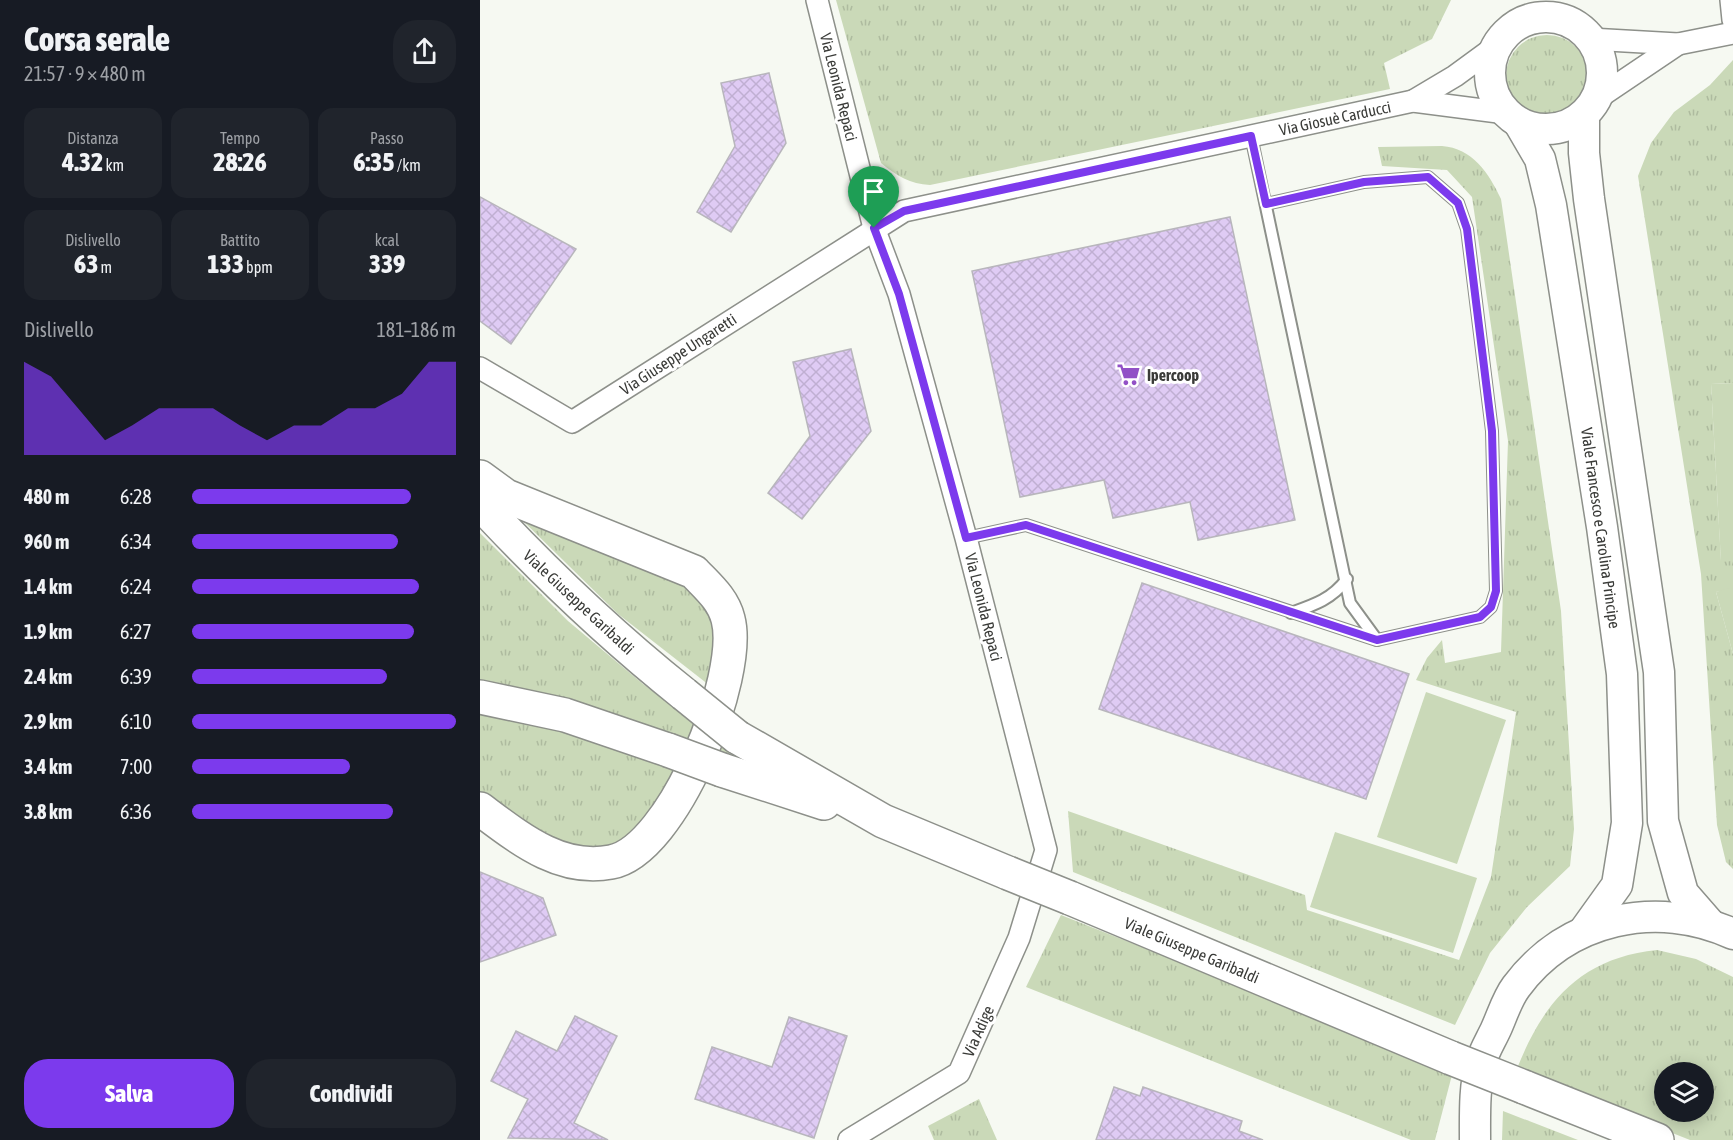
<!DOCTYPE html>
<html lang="it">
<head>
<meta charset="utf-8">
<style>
  body { margin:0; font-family:"Asap Condensed",sans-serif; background:#20242c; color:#f1f3f6; height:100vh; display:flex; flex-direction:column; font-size:22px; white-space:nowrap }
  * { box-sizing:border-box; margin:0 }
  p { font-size:20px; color:#9ea1a6 }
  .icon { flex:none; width:33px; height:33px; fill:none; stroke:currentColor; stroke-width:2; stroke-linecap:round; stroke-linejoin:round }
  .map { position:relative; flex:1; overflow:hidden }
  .side { display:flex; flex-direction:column; background:#171b24; width:480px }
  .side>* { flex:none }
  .fabs { position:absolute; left:1174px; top:1062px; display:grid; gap:12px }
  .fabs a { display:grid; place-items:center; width:60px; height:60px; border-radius:50%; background:#171b24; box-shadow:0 3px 15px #0003; font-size:30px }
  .pin { position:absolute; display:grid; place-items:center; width:51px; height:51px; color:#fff; margin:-62px -26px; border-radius:50% 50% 50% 0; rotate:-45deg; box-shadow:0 0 6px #0007 }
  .pin .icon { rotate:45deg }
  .round { display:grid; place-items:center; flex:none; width:63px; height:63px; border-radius:24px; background:#20242c }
  .headline { display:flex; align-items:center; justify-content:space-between; height:102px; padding:0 24px }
  h1 { font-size:33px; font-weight:800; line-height:45px }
  .stats { display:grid; grid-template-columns:repeat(3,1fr); gap:9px; height:102px; padding:6px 24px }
  .stats div { display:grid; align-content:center; border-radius:15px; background:#20242c; text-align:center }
  .stats b { font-size:26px; font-weight:800 }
  .stats small { font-size:16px; font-weight:400 }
  .stats p { font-size:16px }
  .chart { height:168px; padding:12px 24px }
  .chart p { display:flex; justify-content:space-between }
  .chart svg { width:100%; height:108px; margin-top:6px; fill:#7c3aed; opacity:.7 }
  .action { display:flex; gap:12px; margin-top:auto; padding:12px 24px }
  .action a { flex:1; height:69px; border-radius:24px; background:#7c3aed; color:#fff; font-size:24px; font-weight:800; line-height:69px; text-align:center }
  .action a+a { background:#20242c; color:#f1f3f6 }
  ul { padding:0 24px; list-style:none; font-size:20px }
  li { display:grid; grid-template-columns:96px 72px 1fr; align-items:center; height:45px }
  li i { height:15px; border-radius:8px; background:#7c3aed }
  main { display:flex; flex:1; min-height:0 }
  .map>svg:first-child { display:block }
  .grass { fill:url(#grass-tufts); fill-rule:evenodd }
  .park { fill:#cad9b8 }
  .building { fill:url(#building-cross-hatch); stroke:#b8b6bc; stroke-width:1.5 }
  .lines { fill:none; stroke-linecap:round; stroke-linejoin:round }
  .lane-casing { stroke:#8d908a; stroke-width:14 }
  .street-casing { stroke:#8d908a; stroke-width:24 }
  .secondary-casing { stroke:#8d908a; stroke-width:33 }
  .primary-casing { stroke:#8d908a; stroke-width:36 }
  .lane { stroke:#fff; stroke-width:10 }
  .street { stroke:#fff; stroke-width:21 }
  .secondary { stroke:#fff; stroke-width:30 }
  .primary { stroke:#fff; stroke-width:33 }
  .primary-bridge-casing { stroke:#8d908a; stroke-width:36; stroke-linecap:butt }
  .primary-bridge { stroke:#fff; stroke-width:33 }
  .route-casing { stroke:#fff; stroke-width:12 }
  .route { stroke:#7c3aed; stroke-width:8 }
  .labels { text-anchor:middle; stroke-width:6; stroke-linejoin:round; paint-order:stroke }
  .street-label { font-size:16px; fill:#3a3b38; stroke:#fff }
  .poi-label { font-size:16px; font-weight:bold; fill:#3a3b38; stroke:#fff; text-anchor:start }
</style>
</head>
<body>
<main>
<section class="side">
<div class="headline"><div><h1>Corsa serale</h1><p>21:57 · 9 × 480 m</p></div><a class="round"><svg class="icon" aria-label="share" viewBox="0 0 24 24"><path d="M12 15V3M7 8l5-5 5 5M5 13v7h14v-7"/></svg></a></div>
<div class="stats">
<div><p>Distanza</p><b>4.32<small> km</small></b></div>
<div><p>Tempo</p><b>28:26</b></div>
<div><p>Passo</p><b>6:35<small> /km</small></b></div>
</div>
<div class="stats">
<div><p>Dislivello</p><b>63<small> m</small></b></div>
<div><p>Battito</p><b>133<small> bpm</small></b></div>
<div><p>kcal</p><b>339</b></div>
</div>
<div class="chart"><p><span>Dislivello</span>181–186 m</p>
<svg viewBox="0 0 160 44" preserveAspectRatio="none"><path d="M0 44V6L10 12L20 25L30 38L40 32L50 25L60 25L70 25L80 32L90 38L100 32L110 32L120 25L130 25L140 19L150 6L160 6V44z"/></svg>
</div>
<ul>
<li><b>480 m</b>6:28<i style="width:83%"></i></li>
<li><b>960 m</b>6:34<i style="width:78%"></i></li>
<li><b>1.4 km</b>6:24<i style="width:86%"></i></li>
<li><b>1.9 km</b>6:27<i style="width:84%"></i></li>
<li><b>2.4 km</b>6:39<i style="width:74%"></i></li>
<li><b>2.9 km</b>6:10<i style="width:100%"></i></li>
<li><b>3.4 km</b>7:00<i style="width:60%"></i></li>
<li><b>3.8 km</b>6:36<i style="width:76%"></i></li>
</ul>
<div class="action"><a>Salva</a><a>Condividi</a></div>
</section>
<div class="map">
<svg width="1253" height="1140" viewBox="0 0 1253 1140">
  <defs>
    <pattern id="grass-tufts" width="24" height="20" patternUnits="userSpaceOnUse" patternTransform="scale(1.5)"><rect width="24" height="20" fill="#cad9b8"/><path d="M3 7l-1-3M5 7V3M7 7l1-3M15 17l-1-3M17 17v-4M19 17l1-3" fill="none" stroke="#aebb9f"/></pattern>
    <pattern id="building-cross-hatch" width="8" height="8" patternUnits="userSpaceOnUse" patternTransform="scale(1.5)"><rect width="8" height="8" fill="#dfcbf4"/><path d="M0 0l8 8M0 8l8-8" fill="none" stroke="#c0afd2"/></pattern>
  </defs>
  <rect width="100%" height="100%" fill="#f6f9f2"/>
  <g class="grass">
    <path d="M 356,0 L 971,0 L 952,39 L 904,63 L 910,89 L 450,185 C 430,184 417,176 401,163 Z"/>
    <circle cx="1067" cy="76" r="41"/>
    <path d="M 1253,60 L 1253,383 L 1231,384 L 1241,561 L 1253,561 L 1253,589 L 1236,592 L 1253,654 L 1253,869 L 1246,862 L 1237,825 L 1221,574 L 1158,176 L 1171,143 L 1194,112 L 1230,85 Z"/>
    <path d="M 962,146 C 992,148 1009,173 1021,199 L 1081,611 L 1094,829 L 1090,866 L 1047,907 L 1010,953 L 975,1025 L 593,872 L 588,811 L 825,895 L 827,910 L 979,960 L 1011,877 L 1036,712 L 936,680 L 947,658 L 962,640 L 965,663 L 1021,652 L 1028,441 L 992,197 L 967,170 L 902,166 L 898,147 Z"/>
    <path d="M 37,515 L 221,590 L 237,628 L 229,685 L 138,614 Z"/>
    <path d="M 0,533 L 88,621 L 163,684 L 252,751 L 249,757 L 62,693 L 0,680 Z"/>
    <path d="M 0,709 L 11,711 L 197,767 L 166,825 L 150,841 L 112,849 L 74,844 L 0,793 Z"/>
    <path d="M 581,915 L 973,1071 L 955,1140 L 931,1140 L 546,987 Z"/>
    <path d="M 1177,950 L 1216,959 L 1253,977 L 1253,1140 L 1210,1140 L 1036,1071 C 1063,1002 1100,958 1177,950 ZM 1185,1072 L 1224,1072 L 1224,1112 L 1185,1112 Z"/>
    <path d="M 499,1099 L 517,1140 L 454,1140 L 448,1126 Z"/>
    <path d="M 1023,1111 L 1098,1140 L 1022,1140 Z"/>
  </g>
  <g class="park">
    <path d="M 1253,383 L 1253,561 L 1241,562 L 1231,384 Z"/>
    <path d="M 1249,588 L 1253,589 L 1253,654 L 1236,592 Z"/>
    <path d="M 946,692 L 1026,720 L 977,864 L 897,837 Z"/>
    <path d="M 855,832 L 997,878 L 973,953 L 830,907 Z"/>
  </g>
  <g class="building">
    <path d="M 289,73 L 306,143 L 251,232 L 217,212 L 255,146 L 241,83 Z"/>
    <path d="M 0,197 L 96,249 L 31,344 L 0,321 Z"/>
    <path d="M 750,217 L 815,520 L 718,540 L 710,502 L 633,518 L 624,480 L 540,497 L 492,271 Z"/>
    <path d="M 371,349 L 391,431 L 322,519 L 288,493 L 330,436 L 313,362 Z"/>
    <path d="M 662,583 L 929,674 L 886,799 L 619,709 Z"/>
    <path d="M 0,872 L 63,898 L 76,935 L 0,962 Z"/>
    <path d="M 95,1016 L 137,1036 L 94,1123 L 128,1140 L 28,1138 L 48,1099 L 11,1081 L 36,1031 L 77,1051 Z"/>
    <path d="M 309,1017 L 367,1036 L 334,1138 L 215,1099 L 232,1047 L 292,1067 Z"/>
    <path d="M 634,1087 L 660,1096 L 663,1087 L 762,1121 L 759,1131 L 783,1140 L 616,1140 Z"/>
  </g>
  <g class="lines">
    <defs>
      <g id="lane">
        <path d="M 771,136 L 870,603 L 897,640 L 1000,617 L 1011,607 L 1016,591 L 1012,431 L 987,229 L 978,203 L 948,177 L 884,182 L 786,204"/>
        <path d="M 486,538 L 546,525 L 897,640"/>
        <path d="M 811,613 C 834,605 852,599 867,579"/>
      </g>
      <g id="street">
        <path d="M 337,0 L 394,228 L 419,294 L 486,538 L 566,850 L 539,938 L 479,1073 L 369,1140"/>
        <path d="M 1251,0 L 1253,20"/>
        <path d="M 1110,39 L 1198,44 L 1253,33"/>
        <path d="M 1115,100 L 1198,44"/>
        <path d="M 933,101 L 975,76 L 1016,46"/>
        <path d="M 0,368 L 92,422 L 424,211 L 933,101 L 1026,113"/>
      </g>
      <g id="secondary">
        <circle cx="1066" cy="73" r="56"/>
        <path d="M 1104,115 L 1104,153 L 1109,199 L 1179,672 L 1183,821 L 1203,893 L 1230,924"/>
        <path d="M 1039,123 L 1060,159 L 1071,205 L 1122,527 L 1142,674 L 1147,823 L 1137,885 L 1104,931"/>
        <path d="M 995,1140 C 995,1115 994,1086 1001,1062 C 1004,1051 1011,1040 1016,1029 C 1022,1016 1027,999 1036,987 C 1087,918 1177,899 1253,934"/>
      </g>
      <g id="primary">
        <path d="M 0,477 L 26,496 L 214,572 C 228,587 243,599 248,619 C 263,676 193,851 131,862 C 80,872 39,838 0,809"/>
        <path d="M 0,503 C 64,572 130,635 204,694"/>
        <path d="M 0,697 L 85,715 L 188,750"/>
        <path d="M 257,737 L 403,821 L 528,873"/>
        <path d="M 242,770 L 344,803"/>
        <path d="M 590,898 L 971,1058"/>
        <path d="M 1044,1087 L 1177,1140"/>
      </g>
    </defs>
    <use href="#lane" class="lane-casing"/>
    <use href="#street" class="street-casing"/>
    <use href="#secondary" class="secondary-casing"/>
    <use href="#primary" class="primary-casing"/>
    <use href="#lane" class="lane"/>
    <use href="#street" class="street"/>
    <use href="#secondary" class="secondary"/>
    <use href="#primary" class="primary"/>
    <defs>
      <g id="primary-bridge">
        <path d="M 204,694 L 257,737"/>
        <path d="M 188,750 L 242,770"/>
        <path d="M 528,873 L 590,898"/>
        <path d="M 971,1058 L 1044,1087"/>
      </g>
    </defs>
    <use href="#primary-bridge" class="primary-bridge-casing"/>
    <use href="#primary-bridge" class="primary-bridge"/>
  </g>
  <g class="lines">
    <defs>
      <path id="route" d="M 771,136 L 786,204 L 884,182 L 948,177 L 978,203 L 987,229 L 1012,431 L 1016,591 L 1011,607 L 1000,617 L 897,640 L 546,525 L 486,538 L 419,294 L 394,228 L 424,211 Z"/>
    </defs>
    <use href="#route" class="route-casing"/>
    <use href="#route" class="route"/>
  </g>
  <defs>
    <symbol id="supermarket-bare" viewBox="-9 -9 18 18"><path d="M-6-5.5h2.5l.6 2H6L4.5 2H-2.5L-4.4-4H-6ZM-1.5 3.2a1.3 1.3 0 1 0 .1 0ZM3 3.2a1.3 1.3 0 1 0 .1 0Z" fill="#9251c6" stroke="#fff" stroke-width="2.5" paint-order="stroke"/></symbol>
  </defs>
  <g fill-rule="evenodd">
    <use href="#supermarket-bare" x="632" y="358" width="33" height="33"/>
  </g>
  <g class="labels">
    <g class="street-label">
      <text transform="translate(359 87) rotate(76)" y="6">Via Leonida Repaci</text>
      <text transform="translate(855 118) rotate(-12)" y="6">Via Giosuè Carducci</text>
      <text transform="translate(198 354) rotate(-33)" y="6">Via Giuseppe Ungaretti</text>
      <text transform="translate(1121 528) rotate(82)" y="6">Viale Francesco e Carolina Principe</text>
      <text transform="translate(99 602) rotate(43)" y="6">Viale Giuseppe Garibaldi</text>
      <text transform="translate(504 607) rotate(76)" y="6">Via Leonida Repaci</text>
      <text transform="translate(712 950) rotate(23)" y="6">Viale Giuseppe Garibaldi</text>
      <text transform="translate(498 1031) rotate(-66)" y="6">Via Adige</text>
    </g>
    <g class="poi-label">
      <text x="667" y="381">Ipercoop</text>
    </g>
  </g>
</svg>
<div class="fabs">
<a><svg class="icon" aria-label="layers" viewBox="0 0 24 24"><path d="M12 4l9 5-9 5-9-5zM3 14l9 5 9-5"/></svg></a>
</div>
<div class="pin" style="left:394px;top:228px;background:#1e9e55"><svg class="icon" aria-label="arrive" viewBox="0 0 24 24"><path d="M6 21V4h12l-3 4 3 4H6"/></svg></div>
</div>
</main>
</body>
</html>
